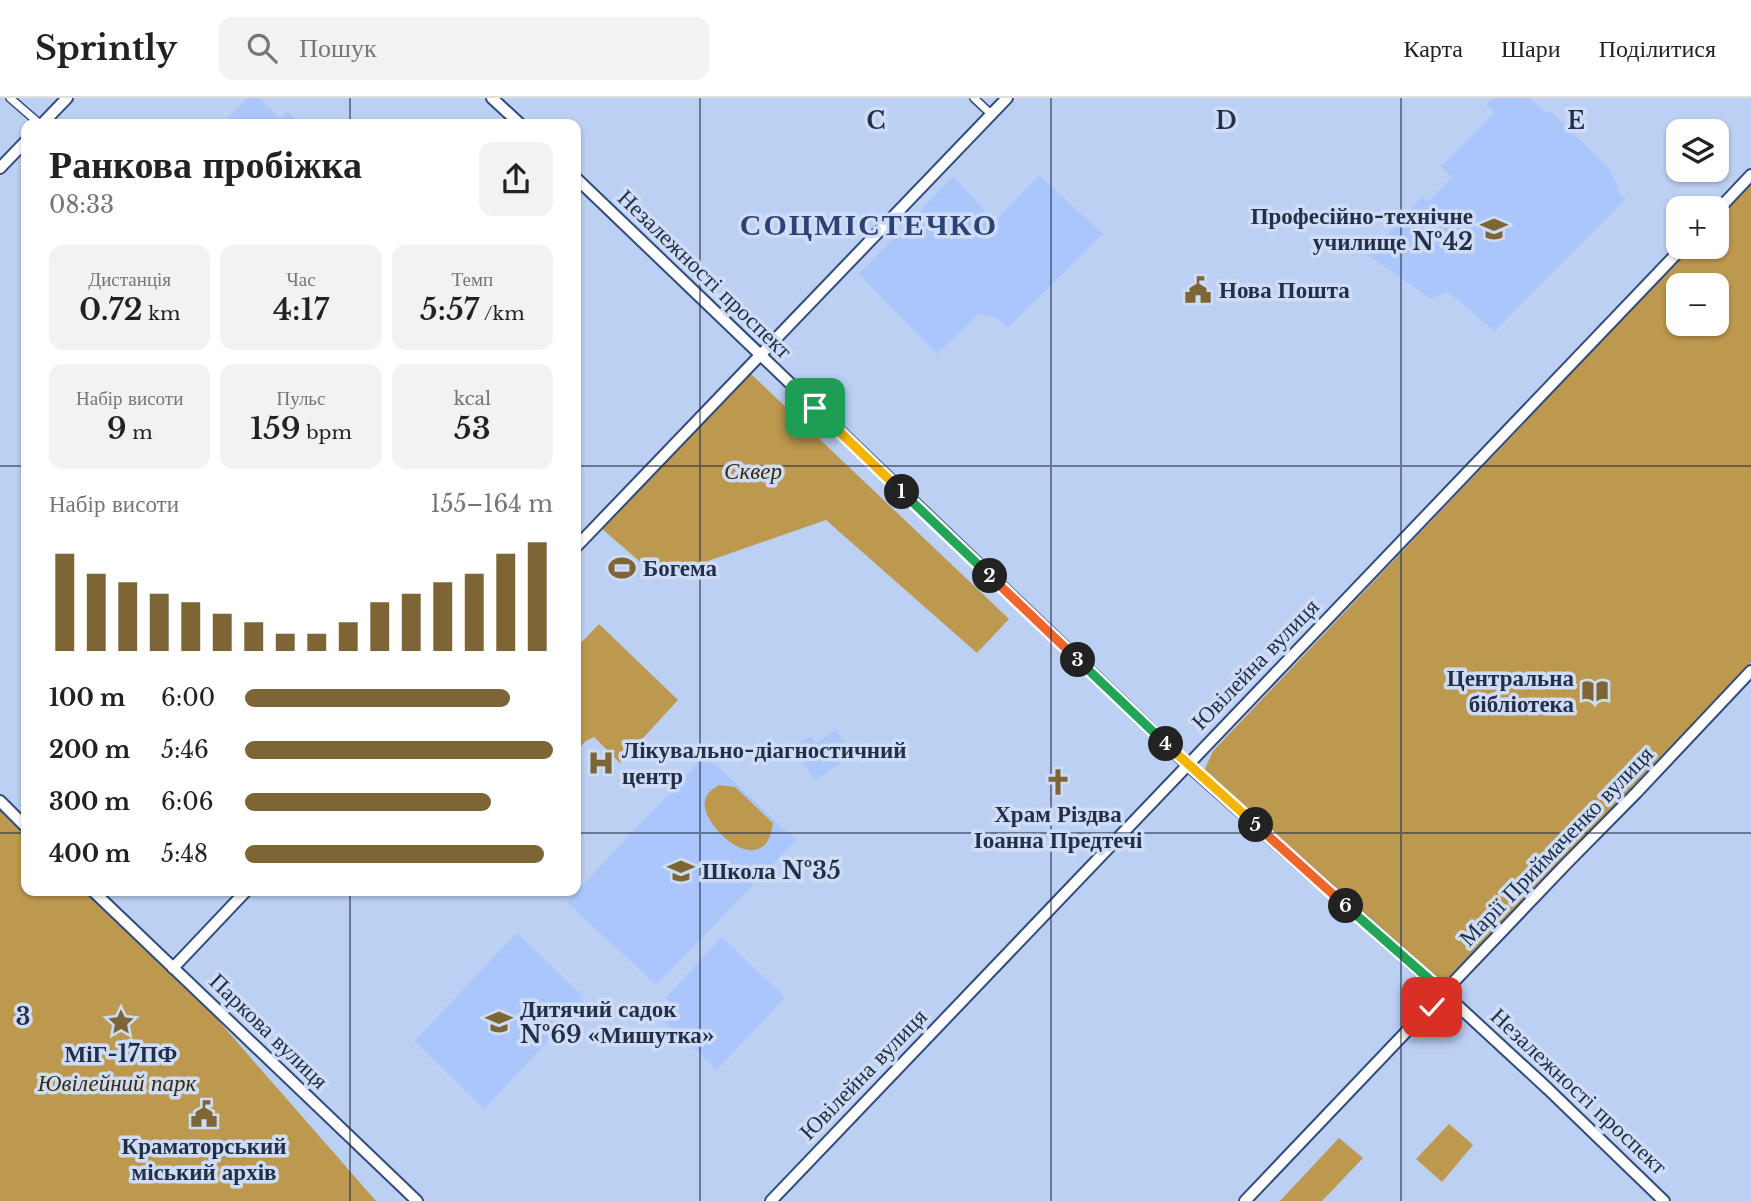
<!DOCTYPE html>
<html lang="uk">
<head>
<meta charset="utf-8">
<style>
  body { margin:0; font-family:"Libre Baskerville",serif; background:#f2f2f2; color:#222; height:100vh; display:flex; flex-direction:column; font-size:26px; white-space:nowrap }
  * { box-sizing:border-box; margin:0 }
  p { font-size:23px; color:#767676 }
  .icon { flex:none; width:38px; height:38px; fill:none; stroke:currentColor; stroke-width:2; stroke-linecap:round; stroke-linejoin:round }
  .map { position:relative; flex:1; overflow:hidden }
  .side { position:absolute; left:21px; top:21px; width:560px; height:777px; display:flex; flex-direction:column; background:#fff; border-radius:14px; box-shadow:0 2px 5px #0004 }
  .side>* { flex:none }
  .controls { position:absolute; left:1666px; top:21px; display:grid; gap:14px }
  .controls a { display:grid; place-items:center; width:63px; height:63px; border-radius:14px; background:#fff; box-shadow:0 2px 5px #0004; font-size:35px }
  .pin { position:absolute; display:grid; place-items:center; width:60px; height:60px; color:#fff; margin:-30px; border-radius:14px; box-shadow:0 4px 10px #0006 }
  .km { position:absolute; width:35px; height:35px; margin:-18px; border-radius:50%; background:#222; color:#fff; font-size:19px; line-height:35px; text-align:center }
  .round { display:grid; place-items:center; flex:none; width:74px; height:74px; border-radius:14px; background:#f2f2f2 }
  .head { display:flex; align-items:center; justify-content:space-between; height:119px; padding:0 28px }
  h1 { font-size:38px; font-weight:600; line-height:52px }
  .stats { display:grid; grid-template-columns:repeat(3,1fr); gap:10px; height:119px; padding:7px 28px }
  .stats div { display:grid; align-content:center; border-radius:14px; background:#f2f2f2; text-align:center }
  .stats b { font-size:30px; font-weight:600 }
  .stats small { font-size:19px; font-weight:400 }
  .stats p { font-size:19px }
  .chart { height:196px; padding:14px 28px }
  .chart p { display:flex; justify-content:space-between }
  .chart svg { width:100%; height:126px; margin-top:7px; stroke:#7d6535; stroke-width:6 }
  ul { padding:0 28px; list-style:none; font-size:23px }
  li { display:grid; grid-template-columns:112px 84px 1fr; align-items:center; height:52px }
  li i { height:18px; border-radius:9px; background:#7d6535 }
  header { display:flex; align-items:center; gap:42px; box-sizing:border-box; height:98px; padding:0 35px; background:#fff; border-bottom:2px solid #e0e0e0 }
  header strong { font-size:33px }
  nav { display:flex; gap:38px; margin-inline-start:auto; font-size:24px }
  .search { width:490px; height:63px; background:#f2f2f2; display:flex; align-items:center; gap:18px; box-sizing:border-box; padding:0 24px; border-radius:14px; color:#767676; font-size:26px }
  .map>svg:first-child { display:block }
  .built { fill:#aac6fb }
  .green { fill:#bd984f; fill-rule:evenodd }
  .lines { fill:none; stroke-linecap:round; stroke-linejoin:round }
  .street-casing { stroke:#314a7d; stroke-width:10 }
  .secondary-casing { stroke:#314a7d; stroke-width:14 }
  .street { stroke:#fff; stroke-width:7 }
  .secondary { stroke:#fff; stroke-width:10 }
  .split-1-casing { stroke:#fff; stroke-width:14 }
  .split-2-casing { stroke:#fff; stroke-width:14 }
  .split-3-casing { stroke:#fff; stroke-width:14 }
  .split-4-casing { stroke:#fff; stroke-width:14 }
  .split-5-casing { stroke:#fff; stroke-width:14 }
  .split-6-casing { stroke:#fff; stroke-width:14 }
  .split-7-casing { stroke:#fff; stroke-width:14 }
  .split-8-casing { stroke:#fff; stroke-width:14 }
  .split-1 { stroke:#f5b400; stroke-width:9 }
  .split-2 { stroke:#22a559; stroke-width:9 }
  .split-3 { stroke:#f0652b; stroke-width:9 }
  .split-4 { stroke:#22a559; stroke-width:9 }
  .split-5 { stroke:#f5b400; stroke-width:9 }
  .split-6 { stroke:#f0652b; stroke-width:9 }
  .split-7 { stroke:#22a559; stroke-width:9 }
  .split-8 { stroke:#f5b400; stroke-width:9 }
  .grid { fill:none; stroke:#232f47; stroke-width:2; stroke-opacity:0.55 }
  .labels { text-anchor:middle; stroke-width:7; stroke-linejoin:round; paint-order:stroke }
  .poi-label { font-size:23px; font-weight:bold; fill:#232f47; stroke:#cfdcf5; text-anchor:start }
  .street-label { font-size:23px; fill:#232f47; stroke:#cfdcf5 }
  .park-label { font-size:23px; font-style:italic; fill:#3a2a08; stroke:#cfdcf5 }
  .district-label { font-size:30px; font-weight:bold; letter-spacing:2px; fill:#2a4274; stroke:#cfdcf5 }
  .grid-label { font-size:23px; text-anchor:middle; font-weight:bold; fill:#232f47; stroke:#cfdcf5; stroke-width:7; stroke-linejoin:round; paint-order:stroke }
</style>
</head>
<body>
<header>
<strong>Sprintly</strong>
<div class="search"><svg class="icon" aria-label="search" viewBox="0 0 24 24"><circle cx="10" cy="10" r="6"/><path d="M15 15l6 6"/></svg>Пошук</div>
<nav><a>Карта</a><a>Шари</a><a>Поділитися</a></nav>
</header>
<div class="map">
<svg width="1751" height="1103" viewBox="0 0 1751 1103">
  <rect width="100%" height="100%" fill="#bcd0f4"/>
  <g class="built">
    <path d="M 248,0 L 259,0 L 280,20 L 287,13 L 301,26 L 222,26 Z"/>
    <path d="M 1494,0 L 1530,0 L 1546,16 L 1550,13 L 1608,69 L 1618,89 L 1618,93 L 1626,101 L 1495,233 L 1449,195 L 1443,195 L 1431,201 L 1368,157 L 1422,99 L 1427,104 L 1452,79 L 1441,68 L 1494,15 L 1486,7 Z"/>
    <path d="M 1039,77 L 1103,136 L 1008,229 L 996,220 L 979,215 L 937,256 L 859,176 L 953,79 L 995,123 Z"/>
    <path d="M 836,632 L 853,657 L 815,682 L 793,650 L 811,638 L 816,645 Z"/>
    <path d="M 705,657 L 796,742 L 656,887 L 567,804 Z"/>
    <path d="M 517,835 L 582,897 L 579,899 L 584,904 L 484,1011 L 414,943 Z"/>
    <path d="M 722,839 L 785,899 L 717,972 L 661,920 L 673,907 L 665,900 Z"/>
  </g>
  <g class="green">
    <path d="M 1751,85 L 1751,564 L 1454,876 L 1444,881 L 1436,879 L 1204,673 L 1213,653 L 1691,149 L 1717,149 L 1717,121 ZM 1678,187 L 1717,187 L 1717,226 L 1678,226 Z"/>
    <path d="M 751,276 L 1009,521 L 977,555 L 826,422 L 659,480 L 601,430 Z"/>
    <path d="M 599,526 L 678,602 L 620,665 L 594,639 L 586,643 L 576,653 L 576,550 Z"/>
    <path d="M 719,687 L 735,689 L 773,725 C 765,787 699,727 705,703 C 706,695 713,691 719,687 Z"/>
    <path d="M 0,712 L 26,737 L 26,793 L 86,793 L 188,888 L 376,1103 L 0,1103 Z"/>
    <path d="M 1449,1026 L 1473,1047 L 1442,1084 L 1416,1061 Z"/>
    <path d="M 1339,1040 L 1363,1060 L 1322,1103 L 1280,1103 Z"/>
  </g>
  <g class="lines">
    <defs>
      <g id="street">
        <path d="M 10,0 L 40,26"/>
        <path d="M 974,0 L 992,17"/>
      </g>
      <g id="secondary">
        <path d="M 492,0 L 520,26"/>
        <path d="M 42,26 L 67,0"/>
        <path d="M 0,70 L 26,43"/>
        <path d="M 576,80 L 1188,667 L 1431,883 L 1548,991 L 1664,1103"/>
        <path d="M 1717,113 L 1751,77"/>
        <path d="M 576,449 L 1007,0"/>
        <path d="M 0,703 L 26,729"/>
        <path d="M 93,793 L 417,1103"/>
        <path d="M 173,870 L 246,793"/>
        <path d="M 771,1103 L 1683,149"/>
        <path d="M 1245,1103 L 1566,766 L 1637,694 L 1751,573"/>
      </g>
    </defs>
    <use href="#street" class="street-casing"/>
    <use href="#secondary" class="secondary-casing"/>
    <use href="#street" class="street"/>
    <use href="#secondary" class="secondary"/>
  </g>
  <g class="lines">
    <defs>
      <path id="split-1" d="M 815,310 L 902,394"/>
      <path id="split-2" d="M 902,394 L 990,478"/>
      <path id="split-3" d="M 990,478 L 1078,562"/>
      <path id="split-4" d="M 1078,562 L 1166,646"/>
      <path id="split-5" d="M 1166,646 L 1256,727"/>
      <path id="split-6" d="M 1256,727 L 1346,808"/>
      <path id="split-7" d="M 1346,808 L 1437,888"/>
      <path id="split-8" d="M 1432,909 L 1444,896 L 1437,888"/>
    </defs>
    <use href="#split-1" class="split-1-casing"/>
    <use href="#split-2" class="split-2-casing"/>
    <use href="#split-3" class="split-3-casing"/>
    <use href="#split-4" class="split-4-casing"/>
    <use href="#split-5" class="split-5-casing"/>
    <use href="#split-6" class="split-6-casing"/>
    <use href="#split-7" class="split-7-casing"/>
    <use href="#split-8" class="split-8-casing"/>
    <use href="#split-1" class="split-1"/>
    <use href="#split-2" class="split-2"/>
    <use href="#split-3" class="split-3"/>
    <use href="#split-4" class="split-4"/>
    <use href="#split-5" class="split-5"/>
    <use href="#split-6" class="split-6"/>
    <use href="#split-7" class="split-7"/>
    <use href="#split-8" class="split-8"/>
  </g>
  <path class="grid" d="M 350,0 L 350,26M 700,0 L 700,1103M 1051,0 L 1051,1103M 1401,0 L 1401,1103M 0,368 L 26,368M 576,368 L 1751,368M 0,735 L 26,735M 576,735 L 1751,735M 350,793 L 350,1103"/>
  <defs>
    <symbol id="university-bare" viewBox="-9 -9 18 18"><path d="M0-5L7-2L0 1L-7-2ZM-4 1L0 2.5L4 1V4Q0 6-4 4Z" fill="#7d6535" stroke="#cfdcf5" stroke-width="2.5" paint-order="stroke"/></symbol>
    <symbol id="civic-bare" viewBox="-9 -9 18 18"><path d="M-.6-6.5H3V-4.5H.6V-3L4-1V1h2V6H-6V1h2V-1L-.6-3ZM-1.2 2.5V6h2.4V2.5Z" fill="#7d6535" stroke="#cfdcf5" stroke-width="2.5" paint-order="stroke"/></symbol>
    <symbol id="stadium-bare" viewBox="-9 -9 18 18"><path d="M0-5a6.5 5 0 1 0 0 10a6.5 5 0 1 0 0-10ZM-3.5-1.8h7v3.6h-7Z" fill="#7d6535" stroke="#cfdcf5" stroke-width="2.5" paint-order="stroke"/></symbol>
    <symbol id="library-bare" viewBox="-9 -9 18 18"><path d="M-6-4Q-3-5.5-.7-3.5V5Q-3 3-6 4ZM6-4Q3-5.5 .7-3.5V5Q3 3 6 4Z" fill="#7d6535" stroke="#cfdcf5" stroke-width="2.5" paint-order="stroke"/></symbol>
    <symbol id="hospital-bare" viewBox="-9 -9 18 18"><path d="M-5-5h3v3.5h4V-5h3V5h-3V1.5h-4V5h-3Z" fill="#7d6535" stroke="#cfdcf5" stroke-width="2.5" paint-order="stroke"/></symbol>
    <symbol id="church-bare" viewBox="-9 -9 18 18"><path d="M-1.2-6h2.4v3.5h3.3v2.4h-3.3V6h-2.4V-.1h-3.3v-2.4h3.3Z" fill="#7d6535" stroke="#cfdcf5" stroke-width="2.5" paint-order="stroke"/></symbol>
    <symbol id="school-bare" viewBox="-9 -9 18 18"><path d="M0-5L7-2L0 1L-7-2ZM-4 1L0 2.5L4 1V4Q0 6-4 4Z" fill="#7d6535" stroke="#cfdcf5" stroke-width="2.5" paint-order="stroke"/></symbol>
    <symbol id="sight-bare" viewBox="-9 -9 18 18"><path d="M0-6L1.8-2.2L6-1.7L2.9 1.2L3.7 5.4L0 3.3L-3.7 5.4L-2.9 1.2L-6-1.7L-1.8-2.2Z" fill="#7d6535" stroke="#cfdcf5" stroke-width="2.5" paint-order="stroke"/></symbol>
  </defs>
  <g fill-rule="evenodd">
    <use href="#university-bare" x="1475" y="112" width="38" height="38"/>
    <use href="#civic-bare" x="1179" y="173" width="38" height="38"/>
    <use href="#stadium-bare" x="603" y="451" width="38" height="38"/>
    <use href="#library-bare" x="1576" y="574" width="38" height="38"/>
    <use href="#hospital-bare" x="582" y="646" width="38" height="38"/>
    <use href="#church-bare" x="1039" y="665" width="38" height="38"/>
    <use href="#school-bare" x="662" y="754" width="38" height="38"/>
    <use href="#sight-bare" x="102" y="905" width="38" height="38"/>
    <use href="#school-bare" x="480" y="905" width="38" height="38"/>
    <use href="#civic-bare" x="185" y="997" width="38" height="38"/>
  </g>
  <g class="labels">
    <g class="poi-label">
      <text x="1473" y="126" text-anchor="end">Професійно-технічне<tspan x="1473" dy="26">училище №42</tspan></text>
      <text x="1219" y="200">Нова Пошта</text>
      <text x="643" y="478">Богема</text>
      <text x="1574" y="588" text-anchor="end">Центральна<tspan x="1574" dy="26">бібліотека</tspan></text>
      <text x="622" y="660">Лікувально-діагностичний<tspan x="622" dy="26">центр</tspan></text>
      <text x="1058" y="724" text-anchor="middle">Храм Різдва<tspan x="1058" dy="26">Іоанна Предтечі</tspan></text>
      <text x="702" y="781">Школа №35</text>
      <text x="520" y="919">Дитячий садок<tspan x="520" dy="26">№69 «Мишутка»</tspan></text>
      <text x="121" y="964" text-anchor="middle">МіГ-17ПФ</text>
      <text x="204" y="1056" text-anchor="middle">Краматорський<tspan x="204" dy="26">міський архів</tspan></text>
    </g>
    <g class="street-label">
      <text transform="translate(705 176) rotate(44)" y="8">Незалежності проспект</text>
      <text transform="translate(1255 566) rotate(-46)" y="8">Ювілейна вулиця</text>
      <text transform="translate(1556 748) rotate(-46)" y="8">Марії Приймаченко вулиця</text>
      <text transform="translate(269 933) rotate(44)" y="8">Паркова вулиця</text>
      <text transform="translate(863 976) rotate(-46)" y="8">Ювілейна вулиця</text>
      <text transform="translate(1579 993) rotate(43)" y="8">Незалежності проспект</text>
    </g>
    <g class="park-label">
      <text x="753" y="381">Сквер</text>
      <text x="117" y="993">Ювілейний парк</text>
    </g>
    <g class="district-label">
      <text x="869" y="137">СОЦМІСТЕЧКО</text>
    </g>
  </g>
  <g class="grid-label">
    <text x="876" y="31">C</text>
    <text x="1226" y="31">D</text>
    <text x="1576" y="31">E</text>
    <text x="23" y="927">3</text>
  </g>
</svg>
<div class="controls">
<a><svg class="icon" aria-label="layers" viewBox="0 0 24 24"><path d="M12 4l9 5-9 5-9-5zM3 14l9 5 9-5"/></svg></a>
<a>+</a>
<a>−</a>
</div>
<div class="pin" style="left:815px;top:310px;background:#1e9e55"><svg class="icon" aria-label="arrive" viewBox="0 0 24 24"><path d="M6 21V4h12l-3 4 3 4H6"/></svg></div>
<div class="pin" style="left:1432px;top:909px;background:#d93025"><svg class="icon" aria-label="check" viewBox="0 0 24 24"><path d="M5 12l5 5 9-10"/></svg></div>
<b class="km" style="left:902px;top:394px">1</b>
<b class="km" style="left:990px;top:478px">2</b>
<b class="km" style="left:1078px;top:562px">3</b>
<b class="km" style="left:1166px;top:646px">4</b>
<b class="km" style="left:1256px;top:727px">5</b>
<b class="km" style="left:1346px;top:808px">6</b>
<section class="side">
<div class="head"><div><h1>Ранкова пробіжка</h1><p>08:33</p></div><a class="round"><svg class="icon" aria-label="share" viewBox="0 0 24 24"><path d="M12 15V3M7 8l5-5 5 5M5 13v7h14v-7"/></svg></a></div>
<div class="stats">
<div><p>Дистанція</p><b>0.72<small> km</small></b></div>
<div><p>Час</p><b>4:17</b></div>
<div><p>Темп</p><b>5:57<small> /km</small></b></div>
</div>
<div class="stats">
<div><p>Набір висоти</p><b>9<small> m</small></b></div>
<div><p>Пульс</p><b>159<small> bpm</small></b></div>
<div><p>kcal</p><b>53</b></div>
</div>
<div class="chart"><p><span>Набір висоти</span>155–164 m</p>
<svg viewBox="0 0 160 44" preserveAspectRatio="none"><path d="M5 44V10M15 44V17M25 44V20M35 44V24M45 44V27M55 44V31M65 44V34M75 44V38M85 44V38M95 44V34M105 44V27M115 44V24M125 44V20M135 44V17M145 44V10M155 44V6"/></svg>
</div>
<ul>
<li><b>100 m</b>6:00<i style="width:86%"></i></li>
<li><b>200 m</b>5:46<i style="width:100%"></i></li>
<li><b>300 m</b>6:06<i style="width:80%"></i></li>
<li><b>400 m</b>5:48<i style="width:97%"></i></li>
</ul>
</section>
</div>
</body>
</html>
